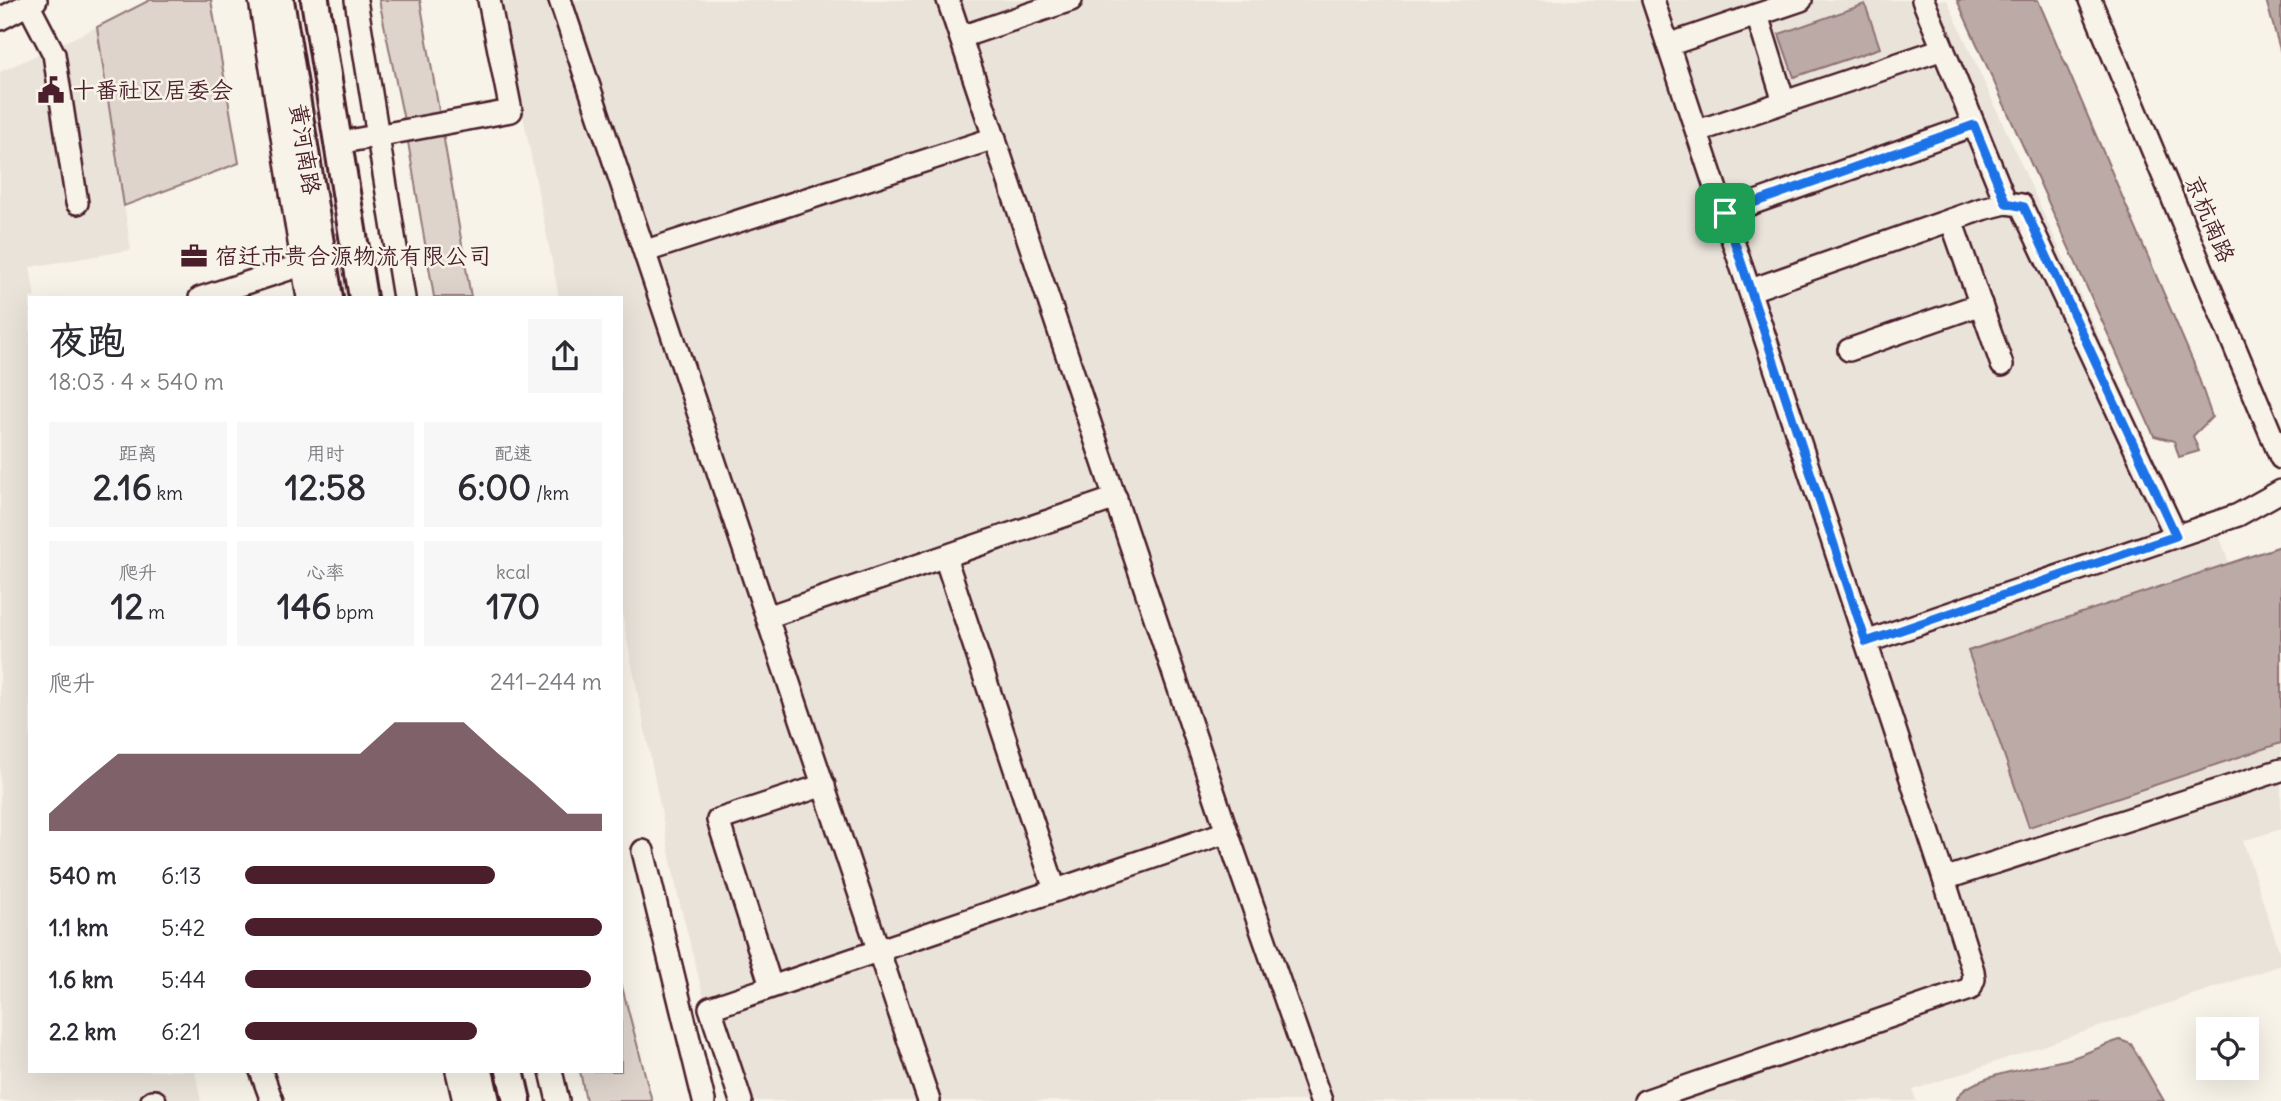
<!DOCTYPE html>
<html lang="zh">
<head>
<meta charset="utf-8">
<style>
  body { margin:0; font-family:Delius,"LXGW WenKai TC",sans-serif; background:#f7f7f7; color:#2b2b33; height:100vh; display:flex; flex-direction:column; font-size:26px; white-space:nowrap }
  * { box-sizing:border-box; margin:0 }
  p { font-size:23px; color:#7c7c81 }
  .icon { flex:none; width:38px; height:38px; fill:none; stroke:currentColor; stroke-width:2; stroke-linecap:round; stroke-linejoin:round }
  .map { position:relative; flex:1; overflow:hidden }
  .side { position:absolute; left:28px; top:296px; width:595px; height:777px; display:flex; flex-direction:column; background:#fff; border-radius:0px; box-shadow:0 7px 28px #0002 }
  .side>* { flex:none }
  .tools { position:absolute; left:2196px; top:1017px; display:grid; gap:14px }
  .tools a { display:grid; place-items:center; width:63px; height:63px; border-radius:0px; background:#fff; box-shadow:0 7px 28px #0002; font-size:35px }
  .pin { position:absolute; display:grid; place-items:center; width:60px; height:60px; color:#fff; margin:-30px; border-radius:14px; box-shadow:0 4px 10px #0006 }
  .round { display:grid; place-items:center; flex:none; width:74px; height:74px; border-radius:0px; background:#f7f7f7 }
  .overview { display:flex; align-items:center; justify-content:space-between; height:119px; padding:0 21px }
  h1 { font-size:38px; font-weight:700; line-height:52px }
  .figures { display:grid; grid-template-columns:repeat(3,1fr); gap:10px; height:119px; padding:7px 21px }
  .figures div { display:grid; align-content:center; border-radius:0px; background:#f7f7f7; text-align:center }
  .figures b { font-size:35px; font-weight:700 }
  .figures small { font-size:19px; font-weight:400 }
  .figures p { font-size:19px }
  .chart { height:196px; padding:14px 21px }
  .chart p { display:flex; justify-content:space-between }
  .chart svg { width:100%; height:126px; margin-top:7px; fill:#4a1f2b; opacity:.7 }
  ul { padding:0 21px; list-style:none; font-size:23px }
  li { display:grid; grid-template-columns:112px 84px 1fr; align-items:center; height:52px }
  li i { height:18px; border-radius:9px; background:#4a1f2b }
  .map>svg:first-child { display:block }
  .built { fill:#eae3da }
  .green { fill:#ded4cc; stroke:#947a7c; stroke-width:2 }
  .water { fill:#bcaaa7; stroke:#8e7275; stroke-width:2 }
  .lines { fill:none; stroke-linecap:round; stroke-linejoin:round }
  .minor-casing { stroke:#4a1f2b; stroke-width:26 }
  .major-casing { stroke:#4a1f2b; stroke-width:32 }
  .minor { stroke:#f7f3e8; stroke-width:21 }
  .major { stroke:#f7f3e8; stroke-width:26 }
  .route-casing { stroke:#fff; stroke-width:14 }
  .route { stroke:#1a73e8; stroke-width:9 }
  .labels { text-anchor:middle; stroke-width:5; stroke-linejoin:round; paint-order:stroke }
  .poi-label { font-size:23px; fill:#4a1f2b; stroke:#f7f3e8; text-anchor:start }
  .street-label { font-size:23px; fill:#4a1f2b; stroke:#f7f3e8 }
</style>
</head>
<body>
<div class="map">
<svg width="2281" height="1101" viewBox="0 0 2281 1101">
  <rect width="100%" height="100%" fill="#f7f3e8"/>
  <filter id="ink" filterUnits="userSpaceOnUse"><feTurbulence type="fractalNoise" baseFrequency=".0143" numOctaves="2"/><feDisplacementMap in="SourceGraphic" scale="14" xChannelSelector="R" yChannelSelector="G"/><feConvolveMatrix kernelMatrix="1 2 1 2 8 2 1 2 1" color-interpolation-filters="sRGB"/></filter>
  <g filter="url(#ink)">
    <g class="built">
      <path d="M 500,0 L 1947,0 L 2184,524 L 2212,514 L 2281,713 L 2281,829 L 2243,841 L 2281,956 L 2281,965 L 1913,1090 L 1916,1101 L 730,1101 L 678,896 L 621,609 L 621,298 L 559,297 Z"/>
      <path d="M 97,27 L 131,250 L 30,267 L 35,297 L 30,298 L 30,1071 L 195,1071 L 201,1101 L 0,1101 L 0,72 Z"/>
    </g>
    <g class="green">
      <path d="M 150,0 L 211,0 L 239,163 L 124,206 L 97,27 Z"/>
      <path d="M 379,0 L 420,0 L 471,297 L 434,297 L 406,130 Z"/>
      <path d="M 621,983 L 652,1101 L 586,1101 L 580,1071 L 621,1071 Z"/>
    </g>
    <g class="water">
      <path d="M 1957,0 L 2038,0 L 2194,364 L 2212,417 L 2193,436 L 2199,451 L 2179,457 L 2174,441 L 2154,436 Z"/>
      <path d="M 2266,0 L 2281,0 L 2281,53 Z"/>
      <path d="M 1865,4 L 1880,48 L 1794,77 L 1779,34 Z"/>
      <path d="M 2281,546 L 2281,743 L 2029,827 L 1968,651 Z"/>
      <path d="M 2120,1040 L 2131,1044 L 2164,1101 L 1956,1101 C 1963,1075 2044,1066 2069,1059 C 2086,1054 2103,1045 2120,1040 Z"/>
    </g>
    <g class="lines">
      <defs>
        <g id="minor">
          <path d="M 260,0 L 308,298"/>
          <path d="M 356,0 L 404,298"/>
          <path d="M 560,0 L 929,1101"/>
          <path d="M 948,0 L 1227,832 L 1321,1101"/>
          <path d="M 1653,0 L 1866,642"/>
          <path d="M 1923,0 L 2006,203"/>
          <path d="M 2090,0 L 2281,458"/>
          <path d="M 28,4 L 54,54 L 77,203"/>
          <path d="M 1757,15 L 1784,102"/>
          <path d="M 0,19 L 36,0"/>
          <path d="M 961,37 L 1071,0"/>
          <path d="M 1668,45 L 1801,0"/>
          <path d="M 1698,131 L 1943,49"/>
          <path d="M 338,143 L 511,111 L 489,0"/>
          <path d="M 1725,213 L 1974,125"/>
          <path d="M 1951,220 L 2002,365"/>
          <path d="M 646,251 L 995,138"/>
          <path d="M 1751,290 L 1982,209 L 2006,203 L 2021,205 L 2176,536"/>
          <path d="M 200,298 L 314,261"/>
          <path d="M 1849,350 L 1981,304"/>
          <path d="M 2281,491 L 2238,515 L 1866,642 L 1944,879 L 2281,770"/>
          <path d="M 945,557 L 1055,890"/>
          <path d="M 767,617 L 1116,498"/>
          <path d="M 643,851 L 704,1101"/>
          <path d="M 771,986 L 718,820 L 824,785"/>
          <path d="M 261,1071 L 272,1101"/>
          <path d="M 457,1071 L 464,1101"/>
          <path d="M 551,1071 L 558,1101"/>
          <path d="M 152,1101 L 155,1101"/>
          <path d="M 741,1101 L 710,1008 L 1227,832"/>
          <path d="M 1645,1101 L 1970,989 L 1974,979 L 1973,971 L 1944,879"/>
        </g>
        <g id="major">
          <path d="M 280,0 L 329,298"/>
          <path d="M 315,0 L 363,298"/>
          <path d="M 479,1071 L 486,1101"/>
          <path d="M 510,1071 L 517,1101"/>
        </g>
      </defs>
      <use href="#minor" class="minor-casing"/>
      <use href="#major" class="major-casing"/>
      <use href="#minor" class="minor"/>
      <use href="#major" class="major"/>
    </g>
  </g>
  <g class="lines" filter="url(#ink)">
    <defs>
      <path id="route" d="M 1974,125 L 2006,203 L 2024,207 L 2176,536 L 1866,642 L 1725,213 Z"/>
    </defs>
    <use href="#route" class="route-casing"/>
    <use href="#route" class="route"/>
  </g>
  <defs>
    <symbol id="civic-bare" viewBox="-9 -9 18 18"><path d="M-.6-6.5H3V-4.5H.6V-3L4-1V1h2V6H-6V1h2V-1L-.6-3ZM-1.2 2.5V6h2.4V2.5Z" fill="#4a1f2b" stroke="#f7f3e8" stroke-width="2.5" paint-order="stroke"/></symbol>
    <symbol id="office-bare" viewBox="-9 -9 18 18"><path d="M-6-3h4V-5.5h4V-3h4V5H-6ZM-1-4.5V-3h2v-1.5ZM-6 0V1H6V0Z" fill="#4a1f2b" stroke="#f7f3e8" stroke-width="2.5" paint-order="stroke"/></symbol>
  </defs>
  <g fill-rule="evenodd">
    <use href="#civic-bare" x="32" y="71" width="38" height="38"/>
    <use href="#office-bare" x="175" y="237" width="38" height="38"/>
  </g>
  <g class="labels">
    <g class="poi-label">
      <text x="72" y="98">十番社区居委会</text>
      <text x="215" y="264">宿迁市贵合源物流有限公司</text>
    </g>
    <g class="street-label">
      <text transform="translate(305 149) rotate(81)" y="8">黄河南路</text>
      <text transform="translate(2210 219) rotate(67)" y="8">京杭南路</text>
    </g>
  </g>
</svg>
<div class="tools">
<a><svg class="icon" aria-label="locate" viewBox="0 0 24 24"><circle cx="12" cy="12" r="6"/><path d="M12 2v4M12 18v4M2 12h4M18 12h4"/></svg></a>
</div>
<div class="pin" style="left:1725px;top:213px;background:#1e9e55"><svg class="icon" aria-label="arrive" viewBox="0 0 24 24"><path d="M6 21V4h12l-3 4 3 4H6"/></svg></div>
<section class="side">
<div class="overview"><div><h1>夜跑</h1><p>18:03 · 4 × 540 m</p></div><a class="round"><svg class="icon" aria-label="share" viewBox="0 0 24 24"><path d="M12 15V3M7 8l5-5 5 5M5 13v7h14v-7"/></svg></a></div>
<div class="figures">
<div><p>距离</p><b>2.16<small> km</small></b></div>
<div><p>用时</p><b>12:58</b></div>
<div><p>配速</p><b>6:00<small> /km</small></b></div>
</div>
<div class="figures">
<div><p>爬升</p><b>12<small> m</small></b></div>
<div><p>心率</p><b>146<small> bpm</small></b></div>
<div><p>kcal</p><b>170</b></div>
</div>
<div class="chart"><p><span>爬升</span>241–244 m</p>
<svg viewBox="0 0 160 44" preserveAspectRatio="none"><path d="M0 44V38L10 27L20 17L30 17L40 17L50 17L60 17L70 17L80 17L90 17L100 6L110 6L120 6L130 17L140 27L150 38L160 38V44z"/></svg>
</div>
<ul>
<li><b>540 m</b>6:13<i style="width:70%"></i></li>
<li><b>1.1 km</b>5:42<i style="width:100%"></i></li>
<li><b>1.6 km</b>5:44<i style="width:97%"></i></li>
<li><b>2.2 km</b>6:21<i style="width:65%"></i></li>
</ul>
</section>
</div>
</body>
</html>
